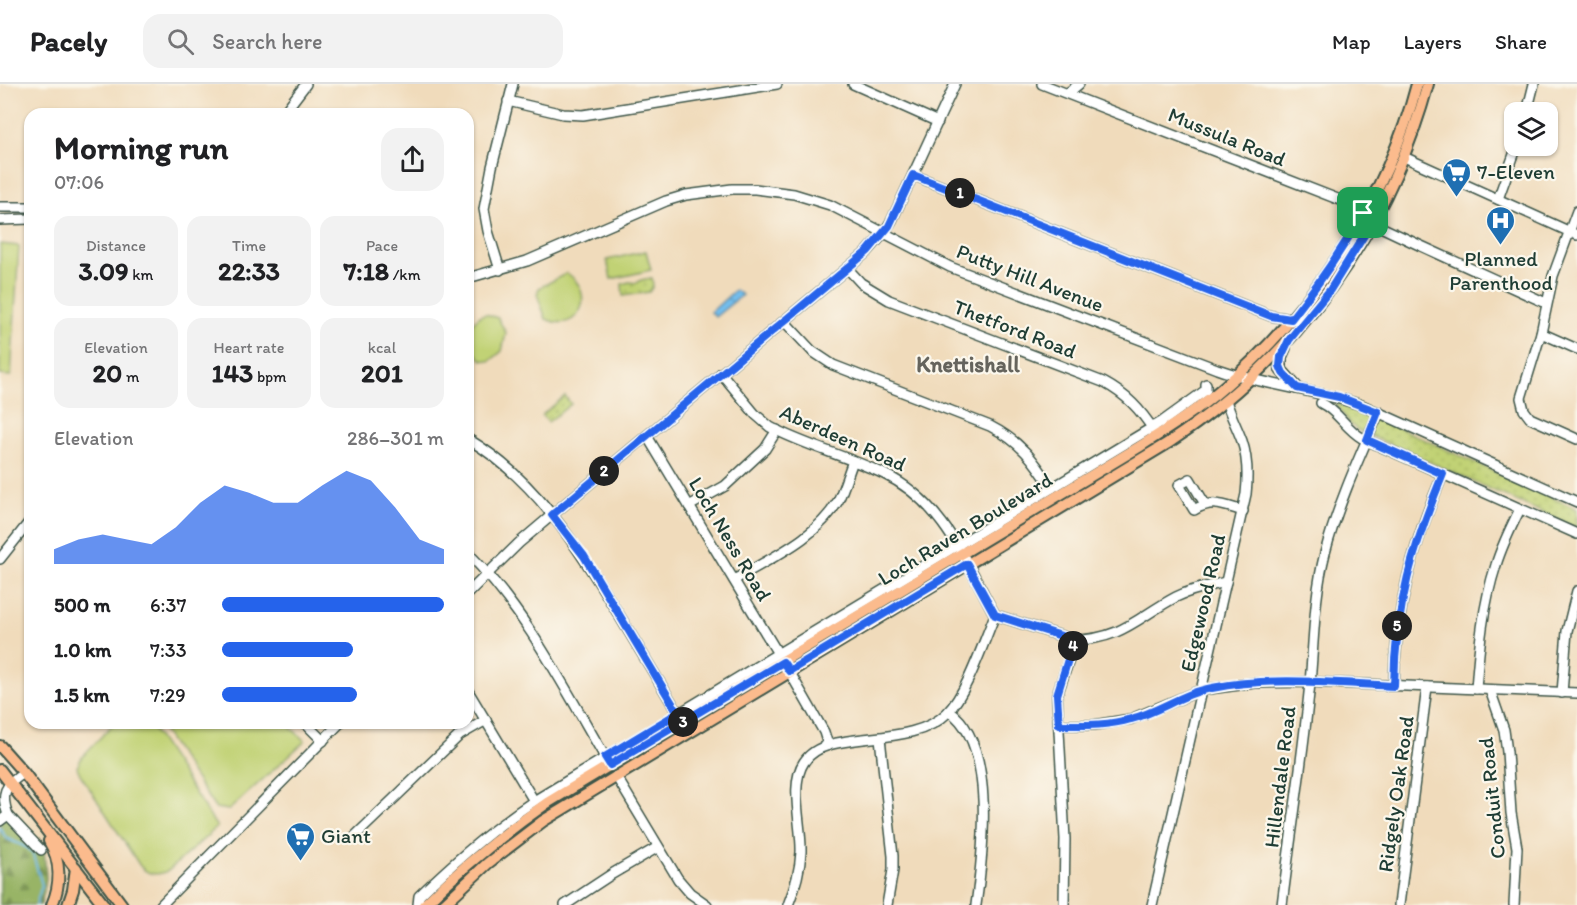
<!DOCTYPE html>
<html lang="en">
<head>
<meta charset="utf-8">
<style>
  body { margin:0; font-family:Itim,sans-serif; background:#f2f2f2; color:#202124; height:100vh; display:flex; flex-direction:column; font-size:22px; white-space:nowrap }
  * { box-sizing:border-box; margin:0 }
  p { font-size:20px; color:#757577 }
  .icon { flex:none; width:33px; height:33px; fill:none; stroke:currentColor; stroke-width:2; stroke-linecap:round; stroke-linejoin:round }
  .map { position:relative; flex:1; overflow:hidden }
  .panel { position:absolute; left:24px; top:24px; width:450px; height:621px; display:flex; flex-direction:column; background:#fff; border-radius:18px; box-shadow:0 2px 4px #0004 }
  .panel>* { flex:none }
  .buttons { position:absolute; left:1504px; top:18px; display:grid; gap:12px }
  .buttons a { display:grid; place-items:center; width:54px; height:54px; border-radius:12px; background:#fff; box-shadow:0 2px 4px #0004; font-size:30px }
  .pin { position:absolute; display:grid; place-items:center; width:51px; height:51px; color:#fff; margin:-26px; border-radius:12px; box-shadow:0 3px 9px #0006 }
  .km { position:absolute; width:30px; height:30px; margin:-15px; border-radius:50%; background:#222; color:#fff; font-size:16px; line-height:30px; text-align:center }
  .round { display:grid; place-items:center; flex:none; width:63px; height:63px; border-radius:18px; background:#f2f2f2 }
  .head { display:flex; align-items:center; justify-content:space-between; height:102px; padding:0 30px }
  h1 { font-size:33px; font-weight:800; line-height:45px }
  .metrics { display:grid; grid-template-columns:repeat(3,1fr); gap:9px; height:102px; padding:6px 30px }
  .metrics div { display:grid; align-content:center; border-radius:15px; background:#f2f2f2; text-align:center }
  .metrics b { font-size:26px; font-weight:800 }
  .metrics small { font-size:16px; font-weight:400 }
  .metrics p { font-size:16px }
  .chart { height:168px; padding:12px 30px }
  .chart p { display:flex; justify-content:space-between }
  .chart svg { width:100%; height:108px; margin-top:6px; fill:#2563eb; opacity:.7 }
  ul { padding:0 30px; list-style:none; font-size:20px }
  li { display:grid; grid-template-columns:96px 72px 1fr; align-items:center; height:45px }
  li i { height:15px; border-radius:8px; background:#2563eb }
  header { display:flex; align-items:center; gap:36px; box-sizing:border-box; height:84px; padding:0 30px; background:#fff; border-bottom:2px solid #e0e0e0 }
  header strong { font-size:28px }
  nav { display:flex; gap:33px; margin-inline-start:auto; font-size:21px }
  .search { width:420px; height:54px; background:#f2f2f2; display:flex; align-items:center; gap:15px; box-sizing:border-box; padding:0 21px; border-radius:18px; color:#757577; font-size:22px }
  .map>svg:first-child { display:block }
  .grass { fill:url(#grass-dots); stroke:#708854; stroke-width:1.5 }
  .forest { fill:url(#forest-firs); stroke:#5c784d; stroke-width:1.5 }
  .garden { fill:#c1d274; stroke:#708854; stroke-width:1.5 }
  .water { fill:url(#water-waves); stroke:#4a7e90; stroke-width:1.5 }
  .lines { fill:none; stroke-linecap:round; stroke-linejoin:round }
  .stream { stroke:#74beed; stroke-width:2 }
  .minor-casing { stroke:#3e5548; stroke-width:12 }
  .major-casing { stroke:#3e5548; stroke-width:14 }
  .minor { stroke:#fff; stroke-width:9 }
  .major { stroke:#fbbb8d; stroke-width:10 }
  .route-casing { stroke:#fff; stroke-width:12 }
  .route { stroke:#2563eb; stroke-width:8 }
  .labels { text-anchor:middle; stroke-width:4.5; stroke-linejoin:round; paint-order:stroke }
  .street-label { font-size:21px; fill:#1f3d34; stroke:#fbf7ec }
  .poi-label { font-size:21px; fill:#1f3d34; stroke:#fbf7ec; text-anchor:start }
  .neighbourhood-label { font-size:22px; font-weight:bold; fill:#65645d; stroke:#fbf7ec }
</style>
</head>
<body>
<header>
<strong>Pacely</strong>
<div class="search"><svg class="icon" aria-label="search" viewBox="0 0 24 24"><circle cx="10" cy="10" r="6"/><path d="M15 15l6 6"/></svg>Search here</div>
<nav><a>Map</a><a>Layers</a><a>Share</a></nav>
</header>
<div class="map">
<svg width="1577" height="821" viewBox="0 0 1577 821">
  <defs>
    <pattern id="grass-dots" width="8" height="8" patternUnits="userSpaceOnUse" patternTransform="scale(1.5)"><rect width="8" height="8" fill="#c1d274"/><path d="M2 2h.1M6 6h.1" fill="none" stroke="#a5b565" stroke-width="1.8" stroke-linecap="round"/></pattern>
    <pattern id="forest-firs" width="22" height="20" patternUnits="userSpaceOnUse" patternTransform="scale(1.5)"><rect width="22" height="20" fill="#98b466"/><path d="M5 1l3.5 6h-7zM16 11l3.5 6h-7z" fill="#7b9455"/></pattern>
    <pattern id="water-waves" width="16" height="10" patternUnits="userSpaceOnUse" patternTransform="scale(1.5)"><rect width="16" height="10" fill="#74beed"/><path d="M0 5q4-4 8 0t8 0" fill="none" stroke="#5f9cc1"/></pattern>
  </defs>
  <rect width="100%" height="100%" fill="#fbf7ec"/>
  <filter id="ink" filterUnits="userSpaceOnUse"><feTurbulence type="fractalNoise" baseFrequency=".0167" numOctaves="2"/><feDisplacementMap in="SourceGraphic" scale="12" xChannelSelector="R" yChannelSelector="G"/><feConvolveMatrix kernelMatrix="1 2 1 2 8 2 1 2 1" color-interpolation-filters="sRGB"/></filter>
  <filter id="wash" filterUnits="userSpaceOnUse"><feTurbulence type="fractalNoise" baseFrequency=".008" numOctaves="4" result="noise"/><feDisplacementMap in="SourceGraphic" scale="24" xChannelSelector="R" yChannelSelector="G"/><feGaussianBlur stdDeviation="1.35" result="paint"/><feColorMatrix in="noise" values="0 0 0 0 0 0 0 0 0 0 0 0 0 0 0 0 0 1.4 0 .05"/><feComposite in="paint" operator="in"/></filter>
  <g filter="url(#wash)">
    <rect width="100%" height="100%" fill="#f0dbbb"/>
    <g class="grass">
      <path d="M 652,194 L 653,202 L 649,208 L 623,212 L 622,200 L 629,198 L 637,199 L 641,196 Z"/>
      <path d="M 565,312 L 571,320 L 548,338 L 542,331 Z"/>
      <path d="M 1334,318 L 1366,329 L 1577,425 L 1577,444 L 1358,346 L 1350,340 Z"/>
    </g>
    <path class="forest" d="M 0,710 L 44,765 L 46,795 L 41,821 L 0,821 Z"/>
    <g class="garden">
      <path d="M 0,160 L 19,162 L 11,292 L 0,291 Z"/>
      <path d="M 646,167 L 651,186 L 611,195 L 607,176 Z"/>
      <path d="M 567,189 C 597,209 580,251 546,235 L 537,210 L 539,204 Z"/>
      <path d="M 486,230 L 498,234 L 506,249 L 502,267 L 490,277 L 482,276 L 468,262 L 468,243 L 481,231 Z"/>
      <path d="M 114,639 L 149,639 L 217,743 L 168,787 C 157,791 149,792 140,782 L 80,690 L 77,683 L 82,673 Z"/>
      <path d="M 158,639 L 286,639 L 305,657 L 229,726 L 215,724 Z"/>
    </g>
    <path class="water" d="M 735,206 L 742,211 L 715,233 L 711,228 Z"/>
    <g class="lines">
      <path class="stream" d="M 0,744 L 6,754 L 28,764 L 33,771 L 42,801 L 36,821"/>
    </g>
  </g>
  <g filter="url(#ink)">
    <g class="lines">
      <defs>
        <g id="minor">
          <path d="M 853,0 L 938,38"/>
          <path d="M 1042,0 L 1353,121 L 1363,129"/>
          <path d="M 1068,9 L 1079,0"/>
          <path d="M 508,17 L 563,30 L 583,31 L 777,0"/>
          <path d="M 1527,28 L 1534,0"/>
          <path d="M 283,30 L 306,0"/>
          <path d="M 1404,73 L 1577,151"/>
          <path d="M 913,91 L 1271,232 L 1291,235"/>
          <path d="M 1498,115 L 1517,62"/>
          <path d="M 0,123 L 30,123"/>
          <path d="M 1577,127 L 1553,192 L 1541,249 L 1521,314 L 1524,326 L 1530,334 L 1577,355"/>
          <path d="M 0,136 L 30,135"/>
          <path d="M 1373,137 L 1383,144 L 1419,161 L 1546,219"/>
          <path d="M 848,185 L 861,199 L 889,216 L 1103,298 C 1127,311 1140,325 1155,348"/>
          <path d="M 500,186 L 488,147 L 484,125 L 492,83 L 513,0"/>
          <path d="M 468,194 L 527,177 L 666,117 L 686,111 L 732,105 L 755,105 L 794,110 L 830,121 L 950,183 L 1217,285 C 1265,302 1316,305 1364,322 L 1577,418"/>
          <path d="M 785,238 L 812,267 L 833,281 L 990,342 C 1021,358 1034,376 1052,404"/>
          <path d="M 1541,249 L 1577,265"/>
          <path d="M 721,289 L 755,330 L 770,343 C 806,362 847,372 884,390 C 942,417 966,478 995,531"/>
          <path d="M 1321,319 C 1338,327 1346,345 1362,354 L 1577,450"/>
          <path d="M 647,352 L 780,573"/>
          <path d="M 468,355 C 537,396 578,464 619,531 C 638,563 658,596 678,629"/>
          <path d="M 1205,420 L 1190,395 L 1179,401 L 1194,426 C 1213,415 1223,421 1243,427"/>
          <path d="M 689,422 L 725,402 L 765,365 L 777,346"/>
          <path d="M 468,469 C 527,528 566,607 608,678"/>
          <path d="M 0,475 L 30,437"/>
          <path d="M 734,496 C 770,474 816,455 838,417 C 844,404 848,390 853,377"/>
          <path d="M 468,509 L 519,459 L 552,431 L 868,167 L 884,149 L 892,136 L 955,0"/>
          <path d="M 995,531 L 1074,556 C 1121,556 1138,533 1176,513 C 1192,505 1209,502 1226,498"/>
          <path d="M 789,587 L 824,648 L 828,661"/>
          <path d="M 1394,602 C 1395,524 1413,461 1443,390"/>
          <path d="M 1476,605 C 1479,563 1483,521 1496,481 C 1502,461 1511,443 1520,425"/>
          <path d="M 1490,606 L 1504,646 L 1507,668 L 1511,729 L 1517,764 L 1514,821"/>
          <path d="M 468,607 L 534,717"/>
          <path d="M 1562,609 L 1567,547 L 1577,507"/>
          <path d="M 949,627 C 997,659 983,771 976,821"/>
          <path d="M 305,639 L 323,657"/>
          <path d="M 1059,641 L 1094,641 L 1131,635 L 1201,606 L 1255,599 L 1310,598 L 1577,609"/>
          <path d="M 880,654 L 893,772 L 893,786 L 887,821"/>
          <path d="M 616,692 L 678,795 L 690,809 L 707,821"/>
          <path d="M 8,731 L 41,766"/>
          <path d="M 0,737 L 8,731 C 0,709 5,701 24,689"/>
          <path d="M 353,754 L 460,651 L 486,636"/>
          <path d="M 161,821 L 340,639"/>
          <path d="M 418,821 L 419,812 C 455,777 492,745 534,717 L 1163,337 L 1206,306 L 1206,300"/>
          <path d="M 565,821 L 612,790 L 658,763"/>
          <path d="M 788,821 C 795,804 800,786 801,768 C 802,741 789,700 804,678 C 827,642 910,667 947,629 C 967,609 983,559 995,531"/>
          <path d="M 1064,821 L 1065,755 L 1057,611 L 1073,564 L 1074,556"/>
          <path d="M 1152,821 L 1246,410 C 1248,392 1248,375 1242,357 C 1237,343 1230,331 1226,316"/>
          <path d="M 1282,821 C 1291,747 1303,673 1310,599 C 1314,555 1314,512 1325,469 C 1338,420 1359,374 1379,328"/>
          <path d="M 1399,821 L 1427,603"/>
        </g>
        <g id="major">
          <path d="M 1285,264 L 1281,273 L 1281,286 L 1297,304"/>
          <path d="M 0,662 L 24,689 L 122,821"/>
          <path d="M 0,686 L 104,821"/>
          <path d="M 49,757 C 61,777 61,800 52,821"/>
          <path d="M 68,821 L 73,806 L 76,784"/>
          <path d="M 424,821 C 462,783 503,750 547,719 L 1139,363 C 1169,344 1199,325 1225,302 C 1313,227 1388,112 1417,0"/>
          <path d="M 443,821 L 488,779 L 543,737 L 1168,359 C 1296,275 1388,147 1428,0"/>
        </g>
      </defs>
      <use href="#minor" class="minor-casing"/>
      <use href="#major" class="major-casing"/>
      <use href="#minor" class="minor"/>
      <use href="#major" class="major"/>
    </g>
  </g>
  <g class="lines" filter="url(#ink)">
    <defs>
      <path id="route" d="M 913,91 L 1271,232 L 1291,235 C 1318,201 1342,166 1363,129 L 1373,137 L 1330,206 L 1289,256 L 1281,273 L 1280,282 L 1283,289 L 1297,304 L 1339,313 L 1378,328 L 1367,356 L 1443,390 C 1413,463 1395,522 1394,602 C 1334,599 1271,592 1212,604 C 1183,609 1159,628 1131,635 C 1108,642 1082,641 1059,641 L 1057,611 L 1074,556 L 995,531 L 967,480 L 789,587 L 783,578 L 610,681 L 605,673 L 678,629 L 584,472 L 552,431 L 868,167 L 889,142 Z"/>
    </defs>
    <use href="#route" class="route-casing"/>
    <use href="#route" class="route"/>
  </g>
  <defs>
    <symbol id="supermarket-pin" viewBox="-11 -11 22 30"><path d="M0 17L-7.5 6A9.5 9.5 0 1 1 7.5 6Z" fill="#1f6fb2" stroke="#fbf7ec"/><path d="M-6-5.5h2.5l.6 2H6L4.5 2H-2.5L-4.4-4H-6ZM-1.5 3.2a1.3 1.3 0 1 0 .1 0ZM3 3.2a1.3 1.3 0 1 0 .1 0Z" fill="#fff"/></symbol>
    <symbol id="hospital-pin" viewBox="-11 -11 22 30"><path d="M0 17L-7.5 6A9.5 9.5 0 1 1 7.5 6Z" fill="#1f6fb2" stroke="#fbf7ec"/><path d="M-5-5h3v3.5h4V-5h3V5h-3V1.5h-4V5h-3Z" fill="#fff"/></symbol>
  </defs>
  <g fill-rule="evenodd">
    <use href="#supermarket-pin" x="1440" y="72" width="33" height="45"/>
    <use href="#hospital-pin" x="1484" y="120" width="33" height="45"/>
    <use href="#supermarket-pin" x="284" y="736" width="33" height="45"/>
  </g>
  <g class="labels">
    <g class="street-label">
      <text transform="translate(1227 53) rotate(22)" y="7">Mussula Road</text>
      <text transform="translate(1030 194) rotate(21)" y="7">Putty Hill Avenue</text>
      <text transform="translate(1015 245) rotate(21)" y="7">Thetford Road</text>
      <text transform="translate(843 354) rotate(24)" y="7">Aberdeen Road</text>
      <text transform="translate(965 445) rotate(-31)" y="7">Loch Raven Boulevard</text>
      <text transform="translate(730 455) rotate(59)" y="7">Loch Ness Road</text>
      <text transform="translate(1203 519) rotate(-77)" y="7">Edgewood Road</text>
      <text transform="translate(1280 693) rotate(-83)" y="7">Hillendale Road</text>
      <text transform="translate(1396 710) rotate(-82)" y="7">Ridgely Oak Road</text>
      <text transform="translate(1492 714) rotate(-96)" y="7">Conduit Road</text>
    </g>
    <g class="poi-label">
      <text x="1477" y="95">7-Eleven</text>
      <text x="1501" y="182" text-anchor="middle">Planned<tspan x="1501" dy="24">Parenthood</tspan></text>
      <text x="321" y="759">Giant</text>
    </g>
    <g class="neighbourhood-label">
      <text x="968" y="288">Knettishall</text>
    </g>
  </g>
</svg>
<div class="buttons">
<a><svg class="icon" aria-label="layers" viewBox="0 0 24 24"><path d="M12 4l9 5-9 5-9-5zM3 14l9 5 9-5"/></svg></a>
</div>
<div class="pin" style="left:1363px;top:129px;background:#1e9e55"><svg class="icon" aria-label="arrive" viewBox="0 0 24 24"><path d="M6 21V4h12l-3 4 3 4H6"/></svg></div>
<b class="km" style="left:960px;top:109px">1</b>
<b class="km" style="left:604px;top:387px">2</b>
<b class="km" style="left:683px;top:638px">3</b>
<b class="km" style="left:1073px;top:562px">4</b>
<b class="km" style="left:1397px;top:542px">5</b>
<section class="panel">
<div class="head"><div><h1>Morning run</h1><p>07:06</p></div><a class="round"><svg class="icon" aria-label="share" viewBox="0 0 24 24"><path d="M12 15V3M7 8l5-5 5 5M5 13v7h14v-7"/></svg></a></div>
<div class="metrics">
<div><p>Distance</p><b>3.09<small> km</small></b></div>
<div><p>Time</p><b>22:33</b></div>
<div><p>Pace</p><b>7:18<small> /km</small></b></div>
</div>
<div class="metrics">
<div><p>Elevation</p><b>20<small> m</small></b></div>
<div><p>Heart rate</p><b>143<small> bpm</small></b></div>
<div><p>kcal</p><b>201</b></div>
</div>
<div class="chart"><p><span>Elevation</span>286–301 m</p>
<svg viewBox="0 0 160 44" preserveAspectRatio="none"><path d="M0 44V38L10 34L20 32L30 34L40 36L50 29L60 19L70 12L80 15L90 19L100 19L110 12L120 6L130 10L140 21L150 34L160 38V44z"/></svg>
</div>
<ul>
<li><b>500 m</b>6:37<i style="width:100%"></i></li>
<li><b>1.0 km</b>7:33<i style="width:59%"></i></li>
<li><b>1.5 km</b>7:29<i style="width:61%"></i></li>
</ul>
</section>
</div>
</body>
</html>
